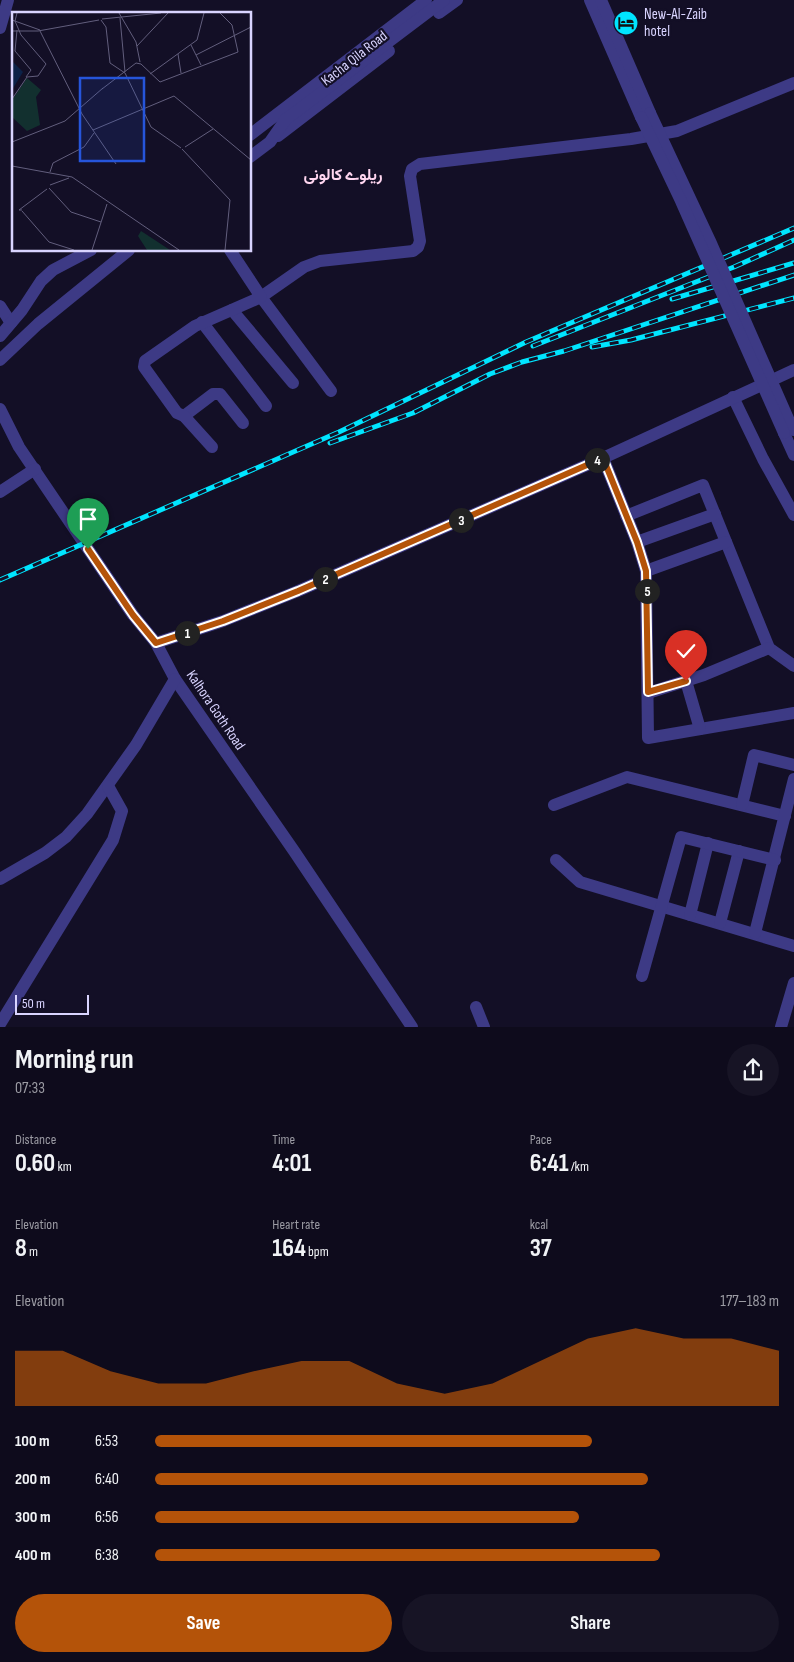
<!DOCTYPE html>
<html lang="en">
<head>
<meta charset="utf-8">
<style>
  body { margin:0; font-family:"Sofia Sans Condensed",Vazirmatn,sans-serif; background:#171425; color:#f1f3f6; height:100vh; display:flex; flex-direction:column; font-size:19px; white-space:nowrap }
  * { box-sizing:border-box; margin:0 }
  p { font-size:16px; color:#9b9ba3 }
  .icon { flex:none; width:28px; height:28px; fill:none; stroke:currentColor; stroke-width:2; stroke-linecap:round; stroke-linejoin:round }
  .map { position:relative; height:1027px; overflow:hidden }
  .drawer { display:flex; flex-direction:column; background:#0e0b1c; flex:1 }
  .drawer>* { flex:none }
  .scale { position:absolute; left:15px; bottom:12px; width:74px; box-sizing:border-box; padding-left:5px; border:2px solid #d9d4ff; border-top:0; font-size:14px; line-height:18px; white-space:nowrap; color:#d9d4ff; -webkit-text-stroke:4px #130f26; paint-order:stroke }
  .pin { position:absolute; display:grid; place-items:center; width:42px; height:42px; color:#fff; margin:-51px -21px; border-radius:50% 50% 50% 0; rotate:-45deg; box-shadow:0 0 5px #0007 }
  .pin .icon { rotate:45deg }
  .km { position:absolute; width:25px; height:25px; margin:-12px; border-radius:50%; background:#222; color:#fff; font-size:14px; line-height:25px; text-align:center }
  .round { display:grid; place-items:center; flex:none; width:52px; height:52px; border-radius:26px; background:#171425 }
  .headline { display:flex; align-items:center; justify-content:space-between; height:85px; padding:0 15px }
  h1 { font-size:28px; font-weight:700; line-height:38px }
  .figures { display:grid; grid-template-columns:repeat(3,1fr); gap:8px; height:85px; padding:5px 15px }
  .figures div { display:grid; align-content:center }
  .figures b { font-size:25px; font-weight:700 }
  .figures small { font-size:14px; font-weight:400 }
  .figures p { font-size:14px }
  .chart { height:140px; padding:10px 15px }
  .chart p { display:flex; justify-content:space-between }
  .chart svg { width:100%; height:90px; margin-top:5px; fill:#b45309; opacity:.7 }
  .action { display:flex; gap:10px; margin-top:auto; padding:10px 15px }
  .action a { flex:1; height:58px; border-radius:30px; background:#b45309; color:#fff; font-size:20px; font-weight:700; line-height:58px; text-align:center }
  .action a+a { background:#171425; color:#f1f3f6 }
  ul { padding:0 15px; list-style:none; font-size:16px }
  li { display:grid; grid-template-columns:80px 60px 1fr; align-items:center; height:38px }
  li i { height:12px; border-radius:6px; background:#b45309 }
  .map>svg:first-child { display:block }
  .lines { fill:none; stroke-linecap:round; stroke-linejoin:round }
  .minor { stroke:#3d3a85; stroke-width:12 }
  .rail-casing { stroke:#00e5ff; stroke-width:5 }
  .rail { stroke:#130f26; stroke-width:3; stroke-dasharray:9; stroke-linecap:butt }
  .minor-bridge { stroke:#3d3a85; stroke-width:12 }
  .route-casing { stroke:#fff; stroke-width:10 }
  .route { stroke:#b45309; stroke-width:6 }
  .labels { text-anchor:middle; stroke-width:4.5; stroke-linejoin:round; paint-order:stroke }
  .poi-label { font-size:15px; fill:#d9d4ff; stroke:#130f26; text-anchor:start }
  .street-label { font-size:15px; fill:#d9d4ff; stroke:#130f26 }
  .neighbourhood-label { font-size:16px; font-weight:bold; fill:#ffd6f0; stroke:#130f26 }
  .inset-road { fill:none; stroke:#625e7d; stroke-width:1 }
  .view { fill:#2655da; fill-opacity:0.15; stroke:#2655da; stroke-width:2.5 }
  .inset-edge { fill:none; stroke:#d9d4ff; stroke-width:2.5 }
</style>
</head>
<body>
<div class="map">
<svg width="794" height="1027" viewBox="0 0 794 1027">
  <rect width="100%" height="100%" fill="#130f26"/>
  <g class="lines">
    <g class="minor">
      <path d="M 590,0 L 641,117"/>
      <path d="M 601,0 L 650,113"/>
      <path d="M 439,13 L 457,0"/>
      <path d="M 0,28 L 8,0"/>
      <path d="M 250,135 L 426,0"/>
      <path d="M 278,136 L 389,51"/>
      <path d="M 250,157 L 270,142 L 286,119 L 297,111 L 444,0"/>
      <path d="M 0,306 L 11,323"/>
      <path d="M 232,310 L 293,383"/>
      <path d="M 202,322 L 266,406"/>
      <path d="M 0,336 L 22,310 L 41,281 L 53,270 L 91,250"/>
      <path d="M 0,360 L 38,324 L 129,250"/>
      <path d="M 331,391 L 261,297 L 304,267 L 320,261 L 413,251 L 418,247 L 420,241 L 410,176 L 412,169 L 420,164 L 631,139 L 677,131 L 794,83"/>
      <path d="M 733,397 L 763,459 L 794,515"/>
      <path d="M 0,409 L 19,447 L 71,524 L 133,615 L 156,643 L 175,679 L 294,851 L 412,1027"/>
      <path d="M 184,416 L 213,394 L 220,394 L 243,423"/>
      <path d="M 784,433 L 794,455"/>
      <path d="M 212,447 L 184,416 L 177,413 L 144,367 L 145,361 L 195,326 L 261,297 L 230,250"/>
      <path d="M 603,458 L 637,542 L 646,571 L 648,738 L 794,713"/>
      <path d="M 0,492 L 35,469"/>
      <path d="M 626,516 L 703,485 L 769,648 L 794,666"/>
      <path d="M 637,542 L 715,514"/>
      <path d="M 646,571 L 726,542"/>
      <path d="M 156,643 L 223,621 L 298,591 L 603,458 L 794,370"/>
      <path d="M 686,681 L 700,729"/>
      <path d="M 648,693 L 704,675 L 769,648"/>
      <path d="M 554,805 L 627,777 L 785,816"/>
      <path d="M 742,805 L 754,755 L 794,765"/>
      <path d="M 556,860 L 580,882 L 794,946"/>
      <path d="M 0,879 L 45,853 L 66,837 L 87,814 L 136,745 L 175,679"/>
      <path d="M 690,915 L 708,843"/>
      <path d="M 720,923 L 739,851"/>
      <path d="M 755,933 L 794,779"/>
      <path d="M 642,976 L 681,837 L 775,860"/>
      <path d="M 476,1007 L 484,1027"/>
      <path d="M 0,1024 L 113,840 L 122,811 L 108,786"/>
      <path d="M 781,1027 L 794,983"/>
    </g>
    <defs>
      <g id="rail">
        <path d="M 672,299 L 794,263"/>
        <path d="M 533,346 L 734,267 L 794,240"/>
        <path d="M 592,347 L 631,340 L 794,298"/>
        <path d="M 330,443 L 413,413 L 490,374 L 522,362 L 564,351 L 794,275"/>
        <path d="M 0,580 L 339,432 L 526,342 L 794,228"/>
      </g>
    </defs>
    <use href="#rail" class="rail-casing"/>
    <use href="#rail" class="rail"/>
    <g class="minor-bridge">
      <path d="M 650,113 L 710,241 L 793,430"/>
      <path d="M 641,117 L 681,201 L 784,433"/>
    </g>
  </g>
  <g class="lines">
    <defs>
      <path id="route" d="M 88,549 L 133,615 L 156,643 L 223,621 L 298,591 L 603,458 L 637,542 L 646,571 L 648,692 L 686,681"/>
    </defs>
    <use href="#route" class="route-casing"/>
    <use href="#route" class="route"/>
  </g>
  <defs>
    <symbol id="hotel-disc" viewBox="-11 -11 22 22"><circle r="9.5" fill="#00e5ff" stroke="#130f26"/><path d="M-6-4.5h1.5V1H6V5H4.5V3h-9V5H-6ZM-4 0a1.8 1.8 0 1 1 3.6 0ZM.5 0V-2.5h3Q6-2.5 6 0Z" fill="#111"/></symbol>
  </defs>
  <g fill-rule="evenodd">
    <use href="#hotel-disc" x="612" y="9" width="28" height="28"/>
  </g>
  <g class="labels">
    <g class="poi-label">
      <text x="644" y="19">New-Al-Zaib<tspan x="644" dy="17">hotel</tspan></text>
    </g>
    <g class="street-label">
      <text transform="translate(354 58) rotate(-38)" y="5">Kacha Qila Road</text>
      <text transform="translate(216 710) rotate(56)" y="5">Kalhora Goth Road</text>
    </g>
    <g class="neighbourhood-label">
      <text x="343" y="180">ریلوے کالونی</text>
    </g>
  </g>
  <g transform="translate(12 12)">
    <rect width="239" height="239" fill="#130f26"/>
    <path d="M 15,66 L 29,78 L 24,85 L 28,113 L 15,119 L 0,105 L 0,88 ZM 129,219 L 158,238 L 135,238 L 126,224 Z" fill="#12302f"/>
    <path d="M 0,49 L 11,60 L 0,78 Z" fill="#0c2248"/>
    <path class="inset-road" d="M 107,1 L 124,30 L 128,50M 108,6 L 113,60M 90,7 L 149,1M 0,8 L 28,18M 89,8 L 94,15 L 98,51 L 113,61 L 139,115 L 169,136M 5,18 L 3,39 L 19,58 L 14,65M 0,19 L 26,19 L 87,8M 28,19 L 70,102 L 104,152M 179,33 L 189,53M 125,34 L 156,1M 166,42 L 169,61M 184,43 L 239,15M 138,62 L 185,28 L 192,1M 90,77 L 124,51 L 129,52 L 148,70 L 226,40 L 220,13 L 208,1M 0,87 L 15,65 L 26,64 L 34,52 L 9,23 L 3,9 L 5,1M 81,118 L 162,84 L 239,148M 0,130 L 53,109 L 91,76M 173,135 L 201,117M 170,137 L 218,188 L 213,238M 0,154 L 60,165 L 167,238M 38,160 L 41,151 L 72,135 L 82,121M 38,173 L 57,166M 37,176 L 59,200 L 89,210M 10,198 L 7,198 L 35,177M 10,199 L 37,230 L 62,238M 80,238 L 95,192"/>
    <path class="view" d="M 68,66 L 132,66 L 132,149 L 68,149 Z"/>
    <rect width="239" height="239" class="inset-edge"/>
  </g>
</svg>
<div class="scale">50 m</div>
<div class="pin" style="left:88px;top:549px;background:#1e9e55"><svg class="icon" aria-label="arrive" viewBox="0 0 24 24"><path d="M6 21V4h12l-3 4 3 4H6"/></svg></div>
<div class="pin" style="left:686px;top:681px;background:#d93025"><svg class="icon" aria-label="check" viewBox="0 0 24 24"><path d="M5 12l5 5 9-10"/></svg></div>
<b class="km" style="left:187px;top:633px">1</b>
<b class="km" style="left:325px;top:579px">2</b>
<b class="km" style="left:461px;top:520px">3</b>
<b class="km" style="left:597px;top:460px">4</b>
<b class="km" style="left:647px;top:591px">5</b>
</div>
<section class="drawer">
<div class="headline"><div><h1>Morning run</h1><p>07:33</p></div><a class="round"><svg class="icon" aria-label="share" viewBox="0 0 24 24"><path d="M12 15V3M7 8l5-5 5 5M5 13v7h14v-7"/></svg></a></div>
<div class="figures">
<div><p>Distance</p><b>0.60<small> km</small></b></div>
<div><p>Time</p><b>4:01</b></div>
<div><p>Pace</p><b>6:41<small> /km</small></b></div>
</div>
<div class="figures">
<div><p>Elevation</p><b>8<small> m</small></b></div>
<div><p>Heart rate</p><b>164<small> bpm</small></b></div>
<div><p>kcal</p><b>37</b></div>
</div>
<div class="chart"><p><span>Elevation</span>177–183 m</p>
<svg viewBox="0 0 160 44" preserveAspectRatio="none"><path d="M0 44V17L10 17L20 27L30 33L40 33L50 27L60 22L70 22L80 33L90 38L100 33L110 22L120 11L130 6L140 11L150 11L160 17V44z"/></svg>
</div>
<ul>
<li><b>100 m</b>6:53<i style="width:70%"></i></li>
<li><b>200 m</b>6:40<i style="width:79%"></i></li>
<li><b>300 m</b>6:56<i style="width:68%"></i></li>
<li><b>400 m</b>6:38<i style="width:81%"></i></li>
</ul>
<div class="action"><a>Save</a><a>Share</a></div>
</section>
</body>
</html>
